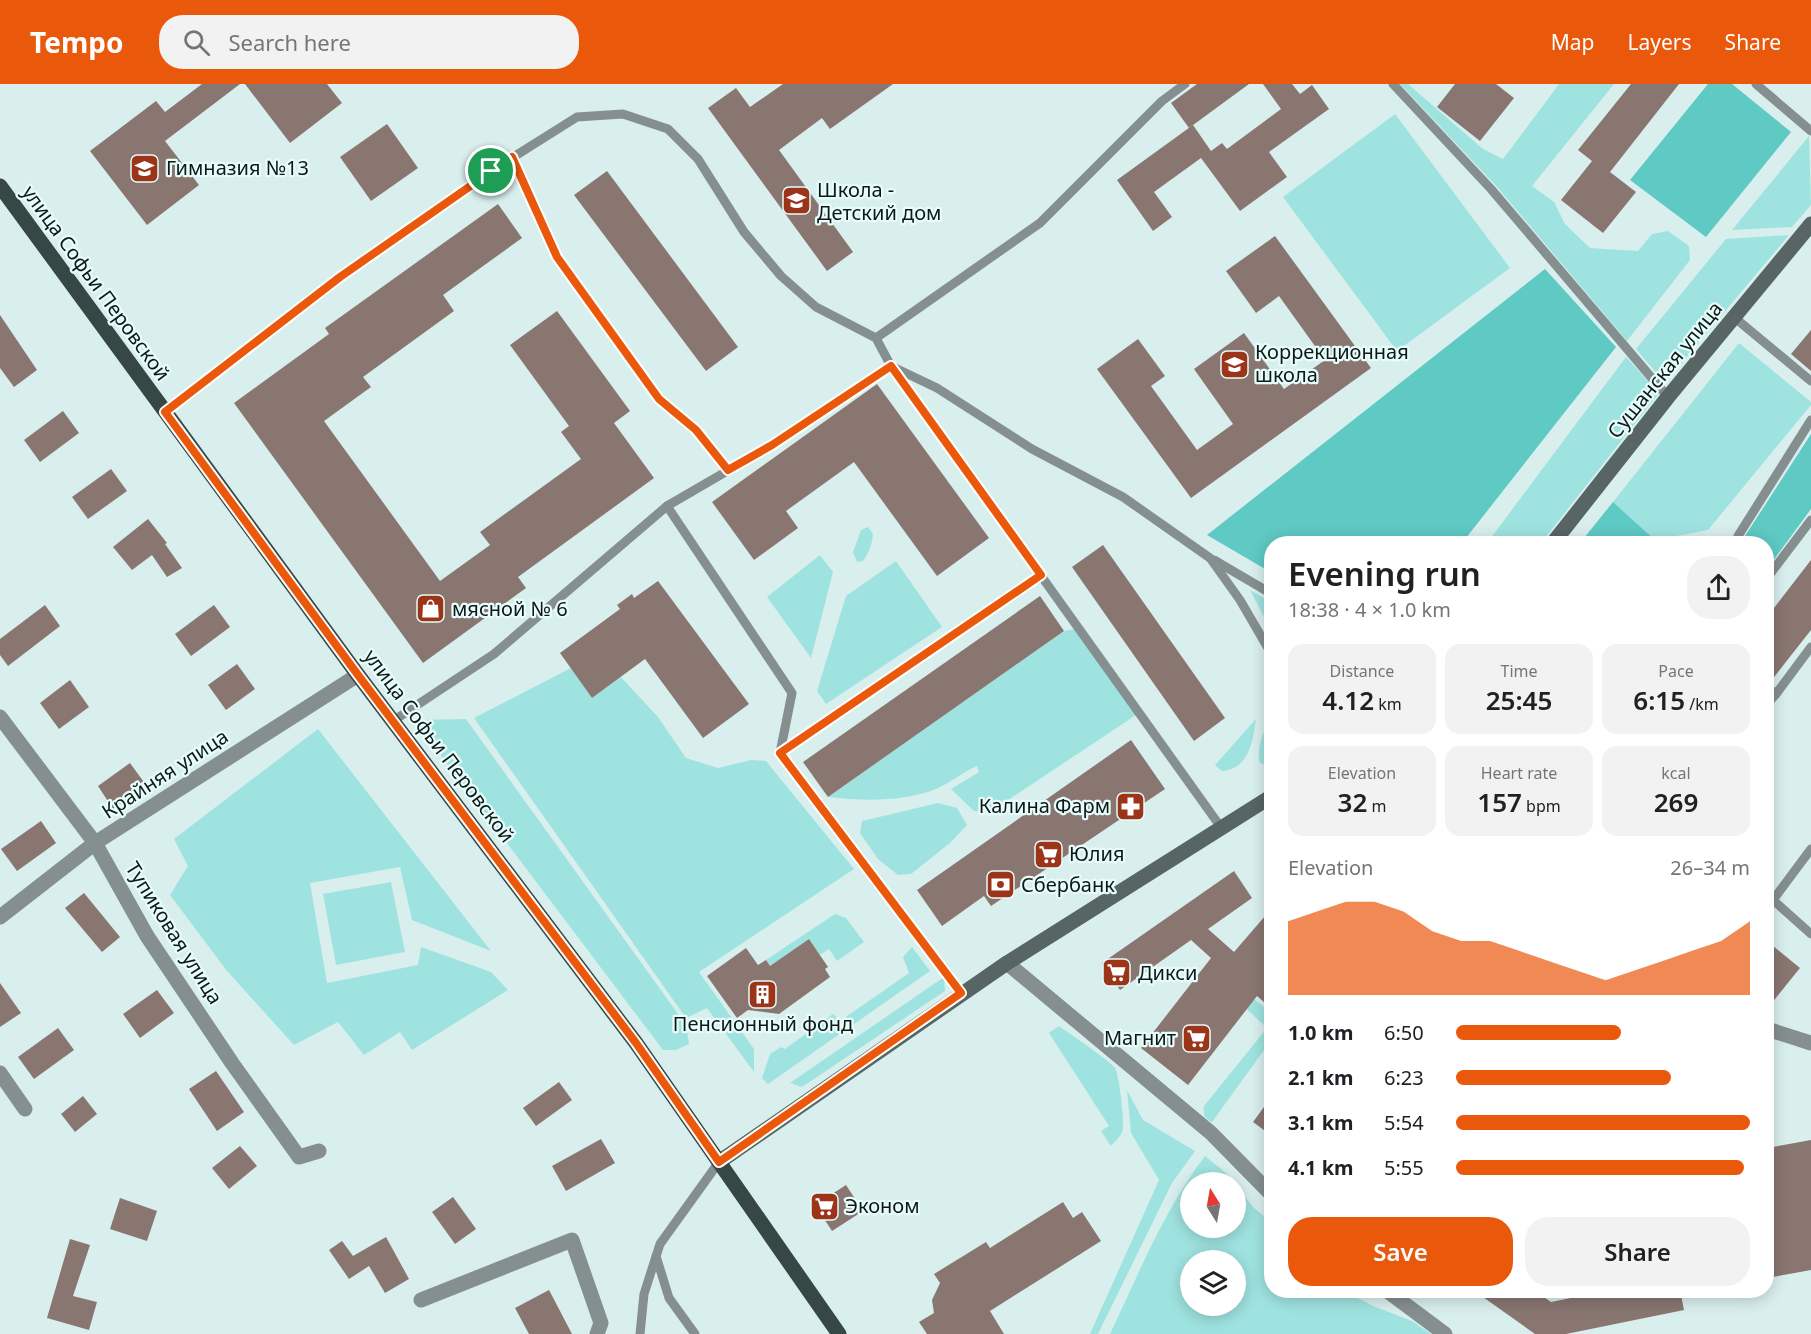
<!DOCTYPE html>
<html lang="en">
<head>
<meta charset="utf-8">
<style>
  body { margin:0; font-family:"Noto Sans",sans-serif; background:#f2f2f2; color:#202124; height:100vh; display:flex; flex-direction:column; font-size:22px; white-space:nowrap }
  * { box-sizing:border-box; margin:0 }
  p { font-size:20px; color:#757577 }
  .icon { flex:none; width:33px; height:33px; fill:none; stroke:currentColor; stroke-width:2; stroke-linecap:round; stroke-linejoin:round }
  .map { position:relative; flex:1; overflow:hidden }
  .drawer { position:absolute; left:1264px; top:452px; width:510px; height:762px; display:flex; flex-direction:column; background:#fff; border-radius:24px; box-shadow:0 3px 15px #0003 }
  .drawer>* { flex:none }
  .needle { width:39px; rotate:349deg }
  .fabs { position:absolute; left:1180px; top:1088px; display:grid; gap:12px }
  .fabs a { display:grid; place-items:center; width:66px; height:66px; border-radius:50%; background:#fff; box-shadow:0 3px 15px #0003; font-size:30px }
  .pin { position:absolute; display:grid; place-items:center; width:51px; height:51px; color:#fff; margin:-26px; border:3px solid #fff; border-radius:50%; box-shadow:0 2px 6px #0007 }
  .round { display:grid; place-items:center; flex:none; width:63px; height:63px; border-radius:24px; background:#f2f2f2 }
  .head { display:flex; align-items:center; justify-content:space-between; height:102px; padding:0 24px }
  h1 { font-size:33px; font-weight:600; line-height:45px }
  .stats { display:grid; grid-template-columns:repeat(3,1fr); gap:9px; height:102px; padding:6px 24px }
  .stats div { display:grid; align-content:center; border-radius:15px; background:#f2f2f2; text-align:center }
  .stats b { font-size:26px; font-weight:600 }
  .stats small { font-size:16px; font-weight:400 }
  .stats p { font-size:16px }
  .chart { height:168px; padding:12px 24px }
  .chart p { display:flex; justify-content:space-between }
  .chart svg { width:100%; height:108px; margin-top:6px; fill:#ea580c; opacity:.7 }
  .primary-button { display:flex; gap:12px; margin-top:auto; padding:12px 24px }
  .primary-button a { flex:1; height:69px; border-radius:24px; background:#ea580c; color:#fff; font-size:24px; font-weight:600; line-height:69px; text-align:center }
  .primary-button a+a { background:#f2f2f2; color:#202124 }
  ul { padding:0 24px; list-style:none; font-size:20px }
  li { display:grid; grid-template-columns:96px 72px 1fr; align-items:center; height:45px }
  li i { height:15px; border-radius:8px; background:#ea580c }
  header { display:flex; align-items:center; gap:36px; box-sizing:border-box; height:84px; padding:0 30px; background:#ea580c; color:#fff }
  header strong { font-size:28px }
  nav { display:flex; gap:33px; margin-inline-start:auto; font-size:21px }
  .search { width:420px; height:54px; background:#f2f2f2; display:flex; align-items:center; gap:15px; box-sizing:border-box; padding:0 21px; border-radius:24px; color:#757577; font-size:22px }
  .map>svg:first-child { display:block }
  .green { fill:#9fe3e0; fill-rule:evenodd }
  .forest { fill:#5fc9c4 }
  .building { fill:#897671 }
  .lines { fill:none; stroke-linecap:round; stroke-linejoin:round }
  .service { stroke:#868f8f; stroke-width:9 }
  .minor { stroke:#868f8f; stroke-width:15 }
  .tertiary { stroke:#868f8f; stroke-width:15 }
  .secondary { stroke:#576564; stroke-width:15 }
  .primary { stroke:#374746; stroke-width:15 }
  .route-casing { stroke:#fff; stroke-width:12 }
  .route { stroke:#ea580c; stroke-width:8 }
  .labels { text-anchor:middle; stroke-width:4.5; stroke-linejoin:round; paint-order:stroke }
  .poi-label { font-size:20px; fill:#101817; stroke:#e6fdfb; text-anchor:start }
  .street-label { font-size:20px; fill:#101817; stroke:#e6fdfb }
</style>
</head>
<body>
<header>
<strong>Tempo</strong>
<div class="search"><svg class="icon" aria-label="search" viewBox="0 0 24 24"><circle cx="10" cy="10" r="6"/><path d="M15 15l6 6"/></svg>Search here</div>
<nav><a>Map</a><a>Layers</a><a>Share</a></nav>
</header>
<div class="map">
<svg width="1811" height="1250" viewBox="0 0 1811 1250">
  <rect width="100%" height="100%" fill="#d9efee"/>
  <g class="green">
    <path d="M 1400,0 L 1408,0 L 1483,65 L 1503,75 L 1559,0 L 1614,0 L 1532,102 L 1554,118 L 1565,140 L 1590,164 L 1638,167 L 1652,150 L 1668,147 L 1689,162 L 1690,176 L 1627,257 L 1498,104 Z"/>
    <path d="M 1395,30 L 1510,184 L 1397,267 L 1283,113 Z"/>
    <path d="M 1809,52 L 1811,121 L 1792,143 L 1732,146 Z"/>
    <path d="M 1789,151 L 1665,299 L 1636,265 L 1726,155 Z"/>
    <path d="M 1739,259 L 1811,318 L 1811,321 L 1708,446 L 1655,456 L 1613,418 Z"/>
    <path d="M 1626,273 L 1659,309 L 1541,459 L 1487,459 Z"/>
    <path d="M 868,443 L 873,450 C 872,460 869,469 863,477 L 857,478 L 853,468 L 861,446 Z"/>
    <path d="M 820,471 L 833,488 L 811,574 L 767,513 Z"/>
    <path d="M 896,477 L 942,543 L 826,620 L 817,607 L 846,512 Z"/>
    <path d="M 1250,506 L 1272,519 L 1272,548 Z"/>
    <path d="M 1079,544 L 1139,629 L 990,728 L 974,727 L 951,705 L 979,688 L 977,682 C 963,688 950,699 936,705 C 903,718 863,717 828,713 L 1064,547 Z"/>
    <path d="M 571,584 L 592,614 L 621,593 L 658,633 L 686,674 L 718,684 L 751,676 L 766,677 L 854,785 L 699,888 L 754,965 L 754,988 L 707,924 L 686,934 L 474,634 Z"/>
    <path d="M 466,635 L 686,941 L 689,960 L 676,966 L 663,966 L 414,636 Z"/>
    <path d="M 1256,635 C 1253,657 1249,685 1222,687 L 1215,681 Z"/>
    <path d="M 1272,637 L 1272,676 L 1264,680 L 1260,679 C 1256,667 1262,646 1272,637 Z"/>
    <path d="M 318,645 L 491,867 L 412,836 L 400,783 L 310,799 L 327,899 L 418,881 L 421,863 L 491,888 L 508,906 L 412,966 L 400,948 L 364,971 L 338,938 L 294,961 L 227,887 L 170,811 L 188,782 L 174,755 Z"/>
    <path d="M 938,719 L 957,724 L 967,741 L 950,759 L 911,790 L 898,791 L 878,775 L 860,749 L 862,737 Z"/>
    <path d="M 391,798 L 405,868 L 336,881 L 323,810 Z"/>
    <path d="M 835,830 L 846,834 L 864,858 L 837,877 L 829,865 L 820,871 L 809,855 L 770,882 L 766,876 Z"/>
    <path d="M 912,863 L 930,887 L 768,1000 L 762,994 L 770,970 L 781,963 L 785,965 L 833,930 L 840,937 L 909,889 L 903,873 Z"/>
    <path d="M 944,893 L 945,907 L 802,1003 L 790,999 Z"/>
    <path d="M 1242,905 L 1264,923 L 1272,920 L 1272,955 L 1212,1038 C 1204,1035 1203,1030 1204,1022 L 1267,944 L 1236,915 Z"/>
    <path d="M 1059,942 C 1070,950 1109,976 1115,984 C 1119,990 1124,1034 1123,1043 C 1123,1051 1116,1056 1111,1062 L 1101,1047 L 1109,1042 L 1049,949 Z"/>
    <path d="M 1127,1006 L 1143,1036 L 1195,1067 L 1172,1099 L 1098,1250 L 1090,1250 L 1159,1096 L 1131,1049 Z"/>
    <path d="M 1205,1072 L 1226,1089 L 1234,1098 L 1191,1098 L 1191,1143 L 1236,1143 L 1236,1101 L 1254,1124 L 1272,1139 L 1272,1206 L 1342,1206 L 1373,1222 L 1412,1237 L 1431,1250 L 1110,1250 C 1139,1189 1164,1126 1205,1072 ZM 1191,1176 L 1236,1176 L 1236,1221 L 1191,1221 Z"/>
  </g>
  <g class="forest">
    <path d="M 1708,0 L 1732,0 L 1791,48 L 1706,153 L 1630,96 Z"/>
    <path d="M 1545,185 L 1616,263 L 1462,459 L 1272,459 L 1272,489 L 1207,451 Z"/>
    <path d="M 1811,350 L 1811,425 L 1767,485 L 1767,459 L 1745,459 L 1745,452 Z"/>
    <path d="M 1613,418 L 1655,456 L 1653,459 L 1580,459 Z"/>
  </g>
  <g class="building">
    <path d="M 202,0 L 240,0 L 165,57 L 199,101 L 147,141 L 90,67 L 156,17 L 165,28 Z"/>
    <path d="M 245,0 L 327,0 L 342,19 L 290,59 Z"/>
    <path d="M 783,0 L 893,0 L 830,45 L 822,34 L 779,66 L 853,168 L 827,187 L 708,24 L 736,4 L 750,23 Z"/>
    <path d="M 1197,0 L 1249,0 L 1189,44 L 1171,19 Z"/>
    <path d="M 1263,0 L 1292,0 L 1300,10 L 1312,1 L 1329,25 L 1269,68 L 1287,93 L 1240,127 L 1201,74 L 1154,108 L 1172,133 L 1153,147 L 1117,96 L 1193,41 L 1211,67 L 1222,59 L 1227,65 L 1281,25 Z"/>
    <path d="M 1455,0 L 1496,0 L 1514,14 L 1480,57 L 1437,23 Z"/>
    <path d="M 1631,0 L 1679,0 L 1610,88 L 1636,108 L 1603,149 L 1561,116 L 1592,77 L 1578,66 Z"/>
    <path d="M 387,40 L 418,84 L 371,117 L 340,73 Z"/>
    <path d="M 607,87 L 738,263 L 706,287 L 574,111 Z"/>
    <path d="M 498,120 L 522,154 L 443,211 L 454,227 L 363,293 L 371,303 L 324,337 L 440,497 L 490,461 L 480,448 L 581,375 L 561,348 L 569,342 L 510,261 L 557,227 L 630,327 L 614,339 L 654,394 L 518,493 L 526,504 L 423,579 L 234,319 L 329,250 L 325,244 Z"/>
    <path d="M 1275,152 L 1371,284 L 1191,414 L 1097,285 L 1138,255 L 1165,292 L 1151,302 L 1197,366 L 1233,340 L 1194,285 L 1244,249 L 1284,305 L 1325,276 L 1279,212 L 1256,229 L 1226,187 Z"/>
    <path d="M 0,231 L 37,286 L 14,303 L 0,284 Z"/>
    <path d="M 1811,246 L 1811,287 L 1791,270 Z"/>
    <path d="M 877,300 L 989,454 L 937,492 L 854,378 L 786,427 L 798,444 L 754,476 L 712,418 Z"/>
    <path d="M 63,327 L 79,349 L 40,378 L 24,356 Z"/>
    <path d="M 111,385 L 127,407 L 88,435 L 72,413 Z"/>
    <path d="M 148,435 L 167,459 L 165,460 L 182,484 L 167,493 L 152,471 L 132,486 L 113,463 Z"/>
    <path d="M 1103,461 L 1225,634 L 1194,657 L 1072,483 Z"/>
    <path d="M 1811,476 L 1811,546 L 1771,597 L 1767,596 L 1767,533 Z"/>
    <path d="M 658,497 L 749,620 L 703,654 L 645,575 L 592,614 L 560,569 L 620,525 L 617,521 L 632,510 L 634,514 Z"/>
    <path d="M 1040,512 L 1064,547 L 828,713 L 803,678 Z"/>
    <path d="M 45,521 L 60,542 L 8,582 L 0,571 L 0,555 Z"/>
    <path d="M 214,521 L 230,543 L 191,572 L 175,550 Z"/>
    <path d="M 237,580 L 255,605 L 226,626 L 208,601 Z"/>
    <path d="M 70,596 L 89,623 L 59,645 L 40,619 Z"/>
    <path d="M 1131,656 L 1165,705 L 991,822 L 984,812 L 942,842 L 917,806 Z"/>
    <path d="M 130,679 L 146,701 L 113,725 L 98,702 Z"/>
    <path d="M 41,737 L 56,759 L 17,787 L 1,765 Z"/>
    <path d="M 1234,787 L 1252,814 L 1208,845 L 1234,868 L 1272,824 L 1272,925 L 1257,912 L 1188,1001 L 1141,964 L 1211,874 L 1191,856 L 1120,906 L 1102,879 Z"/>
    <path d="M 84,809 L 120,853 L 102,868 L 65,824 Z"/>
    <path d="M 809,855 L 828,883 L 825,885 L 830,893 L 779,930 L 748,926 L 737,934 L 707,892 L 746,864 L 758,881 L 766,876 L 770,882 Z"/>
    <path d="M 1767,857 L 1800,884 L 1767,925 Z"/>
    <path d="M 0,899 L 21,929 L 0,943 Z"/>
    <path d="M 157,906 L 174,929 L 140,954 L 123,930 Z"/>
    <path d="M 58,944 L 74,966 L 34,995 L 18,973 Z"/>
    <path d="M 216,987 L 244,1028 L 217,1047 L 189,1005 Z"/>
    <path d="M 559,998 L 572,1016 L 536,1042 L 523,1024 Z"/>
    <path d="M 83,1012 L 97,1030 L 75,1048 L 61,1030 Z"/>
    <path d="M 1272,1012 L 1272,1052 L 1253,1038 Z"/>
    <path d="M 601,1055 L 615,1079 L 566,1107 L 552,1082 Z"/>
    <path d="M 1811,1056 L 1811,1186 L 1767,1194 L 1767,1064 Z"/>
    <path d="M 240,1062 L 257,1082 L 229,1105 L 212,1084 Z"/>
    <path d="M 846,1101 L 863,1127 L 832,1147 L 815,1121 Z"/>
    <path d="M 453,1113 L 476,1145 L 455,1160 L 432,1128 Z"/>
    <path d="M 120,1114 L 157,1127 L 147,1157 L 110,1145 Z"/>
    <path d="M 1063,1118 L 1073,1134 L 1082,1128 L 1101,1157 L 990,1227 L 1004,1250 L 927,1250 L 919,1238 L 934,1229 L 932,1216 L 940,1199 L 934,1190 L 986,1158 L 990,1164 Z"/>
    <path d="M 386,1153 L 409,1195 L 385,1209 L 369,1182 L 349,1195 L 329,1166 L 342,1157 L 353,1172 Z"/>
    <path d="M 70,1155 L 90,1161 L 73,1212 L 97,1218 L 89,1246 L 47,1234 Z"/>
    <path d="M 549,1206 L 572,1250 L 529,1250 L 515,1224 Z"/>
    <path d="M 1473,1206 L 1534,1206 L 1551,1218 L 1610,1206 L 1680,1206 L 1684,1226 L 1566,1250 L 1535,1250 Z"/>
  </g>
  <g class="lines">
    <g class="service">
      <path d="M 1393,0 L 1491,105 L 1668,313"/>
      <path d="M 1756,0 L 1811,47"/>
      <path d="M 512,73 L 557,173 L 659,314 L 696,346 L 728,386"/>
      <path d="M 1735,234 L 1811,297"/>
      <path d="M 876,254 L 1040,139 L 1162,17 L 1185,0"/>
      <path d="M 165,328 L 340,193 L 491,87 L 577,33 L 623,30 L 668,45 L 698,75 L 744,148 L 781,192 L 816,223 L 876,254 L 891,282 L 1220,742"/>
      <path d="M 667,422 L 792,609 L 780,669 L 961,909"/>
      <path d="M 1737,459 L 1738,452 L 1811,336"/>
      <path d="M 1214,476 L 1272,510"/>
      <path d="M 1767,494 L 1811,436"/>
      <path d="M 1767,603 L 1776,610 L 1767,620"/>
      <path d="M 1776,610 L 1811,563"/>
      <path d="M 393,637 L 494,570 L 667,422 L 772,361 L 891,282 L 937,304 L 1032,365 L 1123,413 L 1210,474 L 1240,516 L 1272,571"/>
      <path d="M 780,669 L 1041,491"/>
      <path d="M 1811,765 L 1773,816 L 1811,850"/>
      <path d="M 656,1172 L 669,1214 L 695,1250"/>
      <path d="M 640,1250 L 644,1210 L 660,1160 L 719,1078"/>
    </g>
    <g class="minor">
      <path d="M 0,633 L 95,759 L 147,852 L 232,979 L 299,1073 L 319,1067"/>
      <path d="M 0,833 L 95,759 L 358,591"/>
      <path d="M 0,989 L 25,1025"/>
      <path d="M 421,1216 L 572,1156 L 601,1239 L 597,1250"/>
    </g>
    <g class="tertiary">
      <path d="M 1007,879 L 1211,1049 L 1272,1111"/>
      <path d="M 1767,945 L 1811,959"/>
      <path d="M 1386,1206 L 1445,1250"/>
    </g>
    <g class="secondary">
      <path d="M 1553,459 L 1668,313 L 1811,140"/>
      <path d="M 719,1078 L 1007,879 L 1272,712"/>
    </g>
    <path class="primary" d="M 0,102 L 358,591 L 636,959 L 839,1250"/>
  </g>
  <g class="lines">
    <defs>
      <path id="route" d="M 512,73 L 557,173 L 659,315 L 696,346 L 728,386 L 772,361 L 891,282 L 1041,491 L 780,669 L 961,909 L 719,1078 L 636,959 L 358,591 L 165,328 L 340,193 Z"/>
    </defs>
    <use href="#route" class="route-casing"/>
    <use href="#route" class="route"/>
  </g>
  <defs>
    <symbol id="school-square" viewBox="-11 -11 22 22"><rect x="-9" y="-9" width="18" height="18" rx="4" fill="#9c3419" stroke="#e6fdfb"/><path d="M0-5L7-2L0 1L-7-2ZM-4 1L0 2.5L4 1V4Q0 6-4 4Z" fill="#fff"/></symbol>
    <symbol id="shop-square" viewBox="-11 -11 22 22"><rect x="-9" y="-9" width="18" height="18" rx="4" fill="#9c3419" stroke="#e6fdfb"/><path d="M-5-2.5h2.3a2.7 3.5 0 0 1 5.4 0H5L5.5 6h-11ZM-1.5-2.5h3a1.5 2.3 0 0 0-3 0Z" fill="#fff"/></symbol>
    <symbol id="pharmacy-square" viewBox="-11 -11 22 22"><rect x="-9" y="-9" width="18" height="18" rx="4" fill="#9c3419" stroke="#e6fdfb"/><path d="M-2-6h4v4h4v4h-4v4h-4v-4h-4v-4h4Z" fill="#fff"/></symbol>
    <symbol id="supermarket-square" viewBox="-11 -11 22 22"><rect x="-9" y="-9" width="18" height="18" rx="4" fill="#9c3419" stroke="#e6fdfb"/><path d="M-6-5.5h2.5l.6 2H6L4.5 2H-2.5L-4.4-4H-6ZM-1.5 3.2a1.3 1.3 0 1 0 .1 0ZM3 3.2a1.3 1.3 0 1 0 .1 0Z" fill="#fff"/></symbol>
    <symbol id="bank-square" viewBox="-11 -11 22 22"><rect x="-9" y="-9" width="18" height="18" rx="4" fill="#9c3419" stroke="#e6fdfb"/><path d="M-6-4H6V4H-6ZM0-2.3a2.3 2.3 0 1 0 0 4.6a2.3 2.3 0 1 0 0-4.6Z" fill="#fff"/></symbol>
    <symbol id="building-square" viewBox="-11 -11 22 22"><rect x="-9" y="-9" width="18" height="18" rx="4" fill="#9c3419" stroke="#e6fdfb"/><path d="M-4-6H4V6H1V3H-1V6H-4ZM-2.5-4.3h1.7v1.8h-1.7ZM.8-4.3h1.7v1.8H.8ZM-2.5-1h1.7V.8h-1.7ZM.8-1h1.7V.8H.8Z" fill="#fff"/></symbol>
  </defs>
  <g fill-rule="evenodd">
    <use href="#school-square" x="128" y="68" width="33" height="33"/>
    <use href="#school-square" x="780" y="100" width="33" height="33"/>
    <use href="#school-square" x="1218" y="264" width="33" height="33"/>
    <use href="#shop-square" x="414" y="508" width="33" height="33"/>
    <use href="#pharmacy-square" x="1114" y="706" width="33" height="33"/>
    <use href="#supermarket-square" x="1032" y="754" width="33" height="33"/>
    <use href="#bank-square" x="984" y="784" width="33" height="33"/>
    <use href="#supermarket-square" x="1100" y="872" width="33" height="33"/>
    <use href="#building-square" x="746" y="894" width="33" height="33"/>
    <use href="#supermarket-square" x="1180" y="938" width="33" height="33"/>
    <use href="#supermarket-square" x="808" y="1106" width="33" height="33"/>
  </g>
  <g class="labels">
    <g class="poi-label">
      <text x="166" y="91">Гимназия №13</text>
      <text x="817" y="113">Школа -<tspan x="817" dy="23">Детский дом</tspan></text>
      <text x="1255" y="275">Коррекционная<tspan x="1255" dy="23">школа</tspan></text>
      <text x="452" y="532">мясной № 6</text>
      <text x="1110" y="729" text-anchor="end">Калина Фарм</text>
      <text x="1069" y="777">Юлия</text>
      <text x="1021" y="808">Сбербанк</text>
      <text x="1138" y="896">Дикси</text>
      <text x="763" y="947" text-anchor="middle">Пенсионный фонд</text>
      <text x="1176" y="961" text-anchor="end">Магнит</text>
      <text x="845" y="1129">Эконом</text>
    </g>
    <g class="street-label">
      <text transform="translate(96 199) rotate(54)" y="7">улица Софьи Перовской</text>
      <text transform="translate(1665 286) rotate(-51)" y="7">Сушанская улица</text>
      <text transform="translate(439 662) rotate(53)" y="7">улица Софьи Перовской</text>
      <text transform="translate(165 690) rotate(-33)" y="7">Крайняя улица</text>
      <text transform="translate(174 849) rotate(58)" y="7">Тупиковая улица</text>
    </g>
  </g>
</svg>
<div class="fabs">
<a><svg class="needle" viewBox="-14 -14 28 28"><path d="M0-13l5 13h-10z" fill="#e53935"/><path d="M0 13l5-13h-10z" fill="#757577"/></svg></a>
<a><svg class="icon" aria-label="layers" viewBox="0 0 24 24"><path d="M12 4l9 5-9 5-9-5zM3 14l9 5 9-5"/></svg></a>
</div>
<div class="pin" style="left:491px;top:87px;background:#1e9e55"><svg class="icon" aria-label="arrive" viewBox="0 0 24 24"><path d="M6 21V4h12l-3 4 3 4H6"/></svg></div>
<section class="drawer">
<div class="head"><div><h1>Evening run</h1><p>18:38 · 4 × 1.0 km</p></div><a class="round"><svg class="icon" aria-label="share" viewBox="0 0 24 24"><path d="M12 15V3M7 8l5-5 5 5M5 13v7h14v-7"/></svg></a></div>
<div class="stats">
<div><p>Distance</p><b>4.12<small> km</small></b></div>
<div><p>Time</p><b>25:45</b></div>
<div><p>Pace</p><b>6:15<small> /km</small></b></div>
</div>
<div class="stats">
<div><p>Elevation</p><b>32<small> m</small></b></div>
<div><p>Heart rate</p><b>157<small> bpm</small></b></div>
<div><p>kcal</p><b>269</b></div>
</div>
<div class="chart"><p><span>Elevation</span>26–34 m</p>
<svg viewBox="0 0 160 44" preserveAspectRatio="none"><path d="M0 44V14L10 10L20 6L30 6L40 10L50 18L60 22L70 22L80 26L90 30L100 34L110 38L120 34L130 30L140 26L150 22L160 14V44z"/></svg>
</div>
<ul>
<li><b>1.0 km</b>6:50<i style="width:56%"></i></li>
<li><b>2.1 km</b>6:23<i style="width:73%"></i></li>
<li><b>3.1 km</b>5:54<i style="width:100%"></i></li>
<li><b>4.1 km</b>5:55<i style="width:98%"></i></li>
</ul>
<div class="primary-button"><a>Save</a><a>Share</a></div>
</section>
</div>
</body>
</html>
